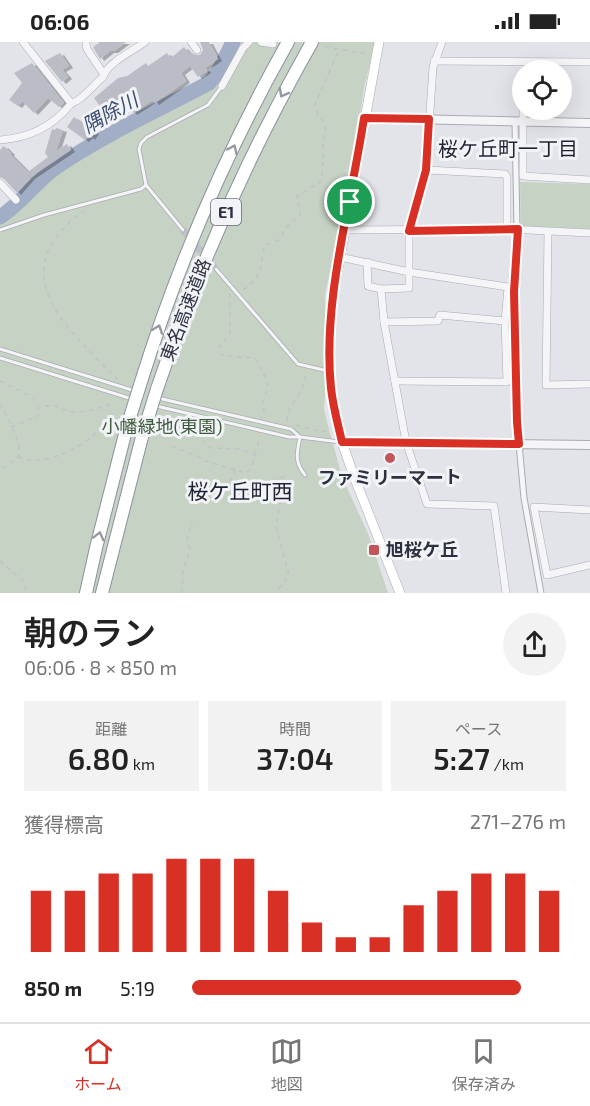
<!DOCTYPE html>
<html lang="ja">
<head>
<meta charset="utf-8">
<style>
  body { margin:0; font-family:"Exo 2","Noto Sans JP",sans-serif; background:#f2f2f2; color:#222; height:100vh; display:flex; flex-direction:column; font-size:22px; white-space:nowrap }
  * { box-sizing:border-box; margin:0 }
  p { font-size:20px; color:#767676 }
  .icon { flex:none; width:33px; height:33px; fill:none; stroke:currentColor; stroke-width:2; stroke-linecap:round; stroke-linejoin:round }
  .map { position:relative; height:551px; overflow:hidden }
  .details { display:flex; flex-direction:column; background:#fff; flex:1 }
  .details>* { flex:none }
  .controls { position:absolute; left:512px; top:18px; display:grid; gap:12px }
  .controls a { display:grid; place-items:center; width:60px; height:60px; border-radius:50%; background:#fff; box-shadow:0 6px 24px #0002; font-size:30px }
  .pin { position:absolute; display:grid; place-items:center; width:51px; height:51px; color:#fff; margin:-26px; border:3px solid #fff; border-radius:50%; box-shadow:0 2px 6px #0007 }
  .round { display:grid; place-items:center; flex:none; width:63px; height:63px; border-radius:32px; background:#f2f2f2 }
  .headline { display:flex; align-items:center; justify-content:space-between; height:102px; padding:0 24px }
  h1 { font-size:33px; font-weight:600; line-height:45px }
  .metrics { display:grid; grid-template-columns:repeat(3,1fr); gap:9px; height:102px; padding:6px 24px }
  .metrics div { display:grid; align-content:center; border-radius:0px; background:#f2f2f2; text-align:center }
  .metrics b { font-size:30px; font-weight:600 }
  .metrics small { font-size:16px; font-weight:400 }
  .metrics p { font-size:16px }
  .chart { height:168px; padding:12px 24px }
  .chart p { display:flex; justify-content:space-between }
  .chart svg { width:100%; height:108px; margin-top:6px; stroke:#d93025; stroke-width:6 }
  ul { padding:0 24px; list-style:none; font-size:20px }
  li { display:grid; grid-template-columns:96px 72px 1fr; align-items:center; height:45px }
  li i { height:15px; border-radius:8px; background:#d93025 }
  .status { display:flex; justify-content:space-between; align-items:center; height:42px; padding:0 30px; background:#fff; direction:ltr }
  .status svg { height:16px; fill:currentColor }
  .tabs { display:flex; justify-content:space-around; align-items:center; height:84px; border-top:2px solid #e0e0e0; background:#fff; font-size:16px; color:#767676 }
  .tabs a { display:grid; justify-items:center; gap:3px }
  .tabs .selected { color:#d93025 }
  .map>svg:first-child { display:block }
  .green { fill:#c6d2c4 }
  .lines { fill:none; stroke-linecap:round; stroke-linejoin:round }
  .river { stroke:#a1aec5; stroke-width:15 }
  .building { fill:#babdc6; filter:url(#shadow) }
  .minor-tunnel { stroke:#bec0c7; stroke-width:7; stroke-dasharray:7 3.5; stroke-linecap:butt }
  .service-casing { stroke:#a8abb3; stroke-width:4.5 }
  .pedestrian-casing { stroke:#a8abb3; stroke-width:7 }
  .minor-casing { stroke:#a8abb3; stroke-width:8 }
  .tertiary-casing { stroke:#a8abb3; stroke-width:10 }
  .secondary-casing { stroke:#a8abb3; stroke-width:10 }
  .motorway-casing { stroke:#8b909e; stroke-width:14 }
  .path { stroke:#c1c2c8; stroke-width:1.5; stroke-dasharray:4.5 4.5; stroke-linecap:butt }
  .service { stroke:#f5f5f8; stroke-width:3 }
  .pedestrian { stroke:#f5f5f8; stroke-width:5 }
  .minor { stroke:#f5f5f8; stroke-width:7 }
  .tertiary { stroke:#f5f5f8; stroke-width:8 }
  .secondary { stroke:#fff; stroke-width:9 }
  .motorway { stroke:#fff; stroke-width:12 }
  .motorway-bridge-casing { stroke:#8b909e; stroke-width:14; stroke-linecap:butt }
  .motorway-bridge { stroke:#fff; stroke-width:12 }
  .oneway { stroke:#9698a0 }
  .route-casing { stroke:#fff; stroke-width:12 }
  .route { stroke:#d93025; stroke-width:8 }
  .poi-dot { fill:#c15558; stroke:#f2f3f7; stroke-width:2 }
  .labels { text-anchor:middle; stroke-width:6; stroke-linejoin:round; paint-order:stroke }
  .shield { fill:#f2f3f7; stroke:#676b77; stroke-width:1.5 }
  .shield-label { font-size:16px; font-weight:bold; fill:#2c3140 }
  .street-label { font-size:18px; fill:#2c3140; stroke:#f2f3f7 }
  .park-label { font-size:18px; fill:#3d5a3b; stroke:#f2f3f7 }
  .poi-label { font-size:18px; font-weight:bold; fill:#2c3140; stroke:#f2f3f7 }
  .water-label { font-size:20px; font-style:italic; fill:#3a4c70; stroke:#f2f3f7 }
  .neighbourhood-label { font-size:20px; fill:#1e2231; stroke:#f2f3f7 }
  .quarter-label { font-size:21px; fill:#1e2231; stroke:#f2f3f7 }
</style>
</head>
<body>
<div class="status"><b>06:06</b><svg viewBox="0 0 49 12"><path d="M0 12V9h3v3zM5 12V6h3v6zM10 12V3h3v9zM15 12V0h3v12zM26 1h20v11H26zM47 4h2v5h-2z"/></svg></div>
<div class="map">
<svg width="590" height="551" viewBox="0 0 590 551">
  <defs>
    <filter id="shadow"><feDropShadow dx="4" dy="2" stdDeviation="0" flood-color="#0004"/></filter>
  </defs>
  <rect width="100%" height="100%" fill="#e2e4e9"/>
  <g class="green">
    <path d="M 237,0 L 375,0 L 364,46 L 353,121 L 325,253 L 327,321 L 324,368 L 342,435 L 369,494 L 388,551 L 0,551 L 0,177 L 16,172 L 19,157 L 27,144 L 53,124 L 91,101 L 218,34 Z"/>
    <path d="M 520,140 L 590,142 L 590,187 L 521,184 Z"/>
  </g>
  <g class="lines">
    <path class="river" d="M 0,175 C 21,162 35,140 55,126 C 103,93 158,68 209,41 L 218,30 L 233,0"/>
  </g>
  <g class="building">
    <path d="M 100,0 L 126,0 L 114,9 L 110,9 L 100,17 L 93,5 Z"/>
    <path d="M 200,0 L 209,0 L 218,17 L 205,26 L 207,29 L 198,35 L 190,24 L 181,31 L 186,39 L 155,61 L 153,58 L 133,71 L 123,57 L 104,70 L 94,56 L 118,36 L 127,34 L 146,21 L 148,24 L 167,11 L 171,16 L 184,5 L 190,12 L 191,10 L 195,13 L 200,13 L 203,8 Z"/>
    <path d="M 60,11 L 69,24 L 62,28 L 68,35 L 62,40 L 45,19 Z"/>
    <path d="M 32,21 L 64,61 L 59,65 L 48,56 L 34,71 L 22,59 L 18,64 L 9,58 L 22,41 L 14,31 Z"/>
    <path d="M 74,75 L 95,90 L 91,96 L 89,94 L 85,98 L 67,85 Z"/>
    <path d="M 56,86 L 63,88 L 56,109 L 67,102 L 71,108 L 31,135 L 17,151 L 4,137 L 0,135 L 0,108 L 4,104 L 11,111 L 10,112 L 28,130 L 48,115 L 45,111 L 52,87 L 55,88 Z"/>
  </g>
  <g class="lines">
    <path class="minor-tunnel" d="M 183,188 L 216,227"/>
    <defs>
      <g id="service">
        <path d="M 0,188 L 44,173 L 141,147 L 146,143"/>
        <path d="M 183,188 L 146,143 L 139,107 L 141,101 L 147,95 L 208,63 L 222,44"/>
        <path d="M 216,227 L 298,322 L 328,329"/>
        <path d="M 0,307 L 135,349"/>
        <path d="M 0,316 L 132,357"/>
        <path d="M 158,356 L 291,387 L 300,395"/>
        <path d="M 156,364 L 289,395 L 299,395"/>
        <path d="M 305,433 C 294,420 297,410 300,395 L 340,400"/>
      </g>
      <path id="pedestrian" d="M 515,80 L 517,187 L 514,250 L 517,380 L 524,456 L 541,551"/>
      <g id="minor">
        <path d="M 23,0 L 71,61"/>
        <path d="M 191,0 L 197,8"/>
        <path d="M 261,0 L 273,2"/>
        <path d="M 442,0 L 433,25 L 426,128 L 505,132 L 507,135 L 507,187 L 590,191"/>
        <path d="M 86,2 L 87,7 L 103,31"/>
        <path d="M 434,19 L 590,20"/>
        <path d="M 222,44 L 243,6 L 249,0"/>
        <path d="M 523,68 L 523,134 L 590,138"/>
        <path d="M 0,98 C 29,96 52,85 70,63 C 73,60 75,60 78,58 C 87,52 95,42 103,35 C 107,21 133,9 145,0"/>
        <path d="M 0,141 L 16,158"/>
        <path d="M 345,188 L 507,187"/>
        <path d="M 548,190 L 546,343 L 590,342"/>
        <path d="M 340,215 L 409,230 L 508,245 L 505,279 L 507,340 L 395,339"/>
        <path d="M 367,220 L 368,244 L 381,247 L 409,246 L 409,189 L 426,128"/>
        <path d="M 381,247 L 384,280 L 406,400 L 427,462 L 494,464 L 506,551"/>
        <path d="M 384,280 L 438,279 L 440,273 L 505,279"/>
        <path d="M 590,468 L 534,465 L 547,533 L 590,523"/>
      </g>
      <g id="tertiary">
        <path d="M 364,76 L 590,81"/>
        <path d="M 342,400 L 590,403"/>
      </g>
      <path id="secondary" d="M 379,0 L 334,248 L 330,288 L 330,329 L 333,363 L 342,400 L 353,432 L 400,551"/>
      <g id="motorway">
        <path d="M 140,343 C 177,224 227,108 288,0"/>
        <path d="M 157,347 C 198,226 249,111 312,0"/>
        <path d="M 86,551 L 96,506 L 126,388"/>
        <path d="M 102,551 L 142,395"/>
      </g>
    </defs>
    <use href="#service" class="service-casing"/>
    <use href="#pedestrian" class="pedestrian-casing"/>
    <use href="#minor" class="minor-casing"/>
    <use href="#tertiary" class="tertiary-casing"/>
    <use href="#secondary" class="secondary-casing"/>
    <use href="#motorway" class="motorway-casing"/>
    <g class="path">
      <path d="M 325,5 L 369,12"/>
      <path d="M 85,168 C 0,230 64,283 117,337"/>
      <path d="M 243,248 C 266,231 258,226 265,203 L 279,198 L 289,182 L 300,173 L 297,154 L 320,140 C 324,127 323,115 323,102 C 323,96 327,89 325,83 C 322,75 314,71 315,62 L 339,8"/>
      <path d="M 230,252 L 230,292 L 219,305 L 220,311 L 224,314 L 255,316 L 267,338 L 268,345 L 263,360 L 264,368 L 261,376"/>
      <path d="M 0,339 L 34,356 L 38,365"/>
      <path d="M 0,362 C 6,371 22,402 19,413 C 17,419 5,424 0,428"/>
      <path d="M 287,379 C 288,359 308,350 305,329"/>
      <path d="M 296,383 L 322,390 L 326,389 L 330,386"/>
      <path d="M 11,385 L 36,375 L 40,371 L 38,366 C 60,359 57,369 75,370 C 86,370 97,366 108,364 L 110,357"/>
      <path d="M 172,404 L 201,416 L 202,418 L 246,431 L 251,427 L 255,413 L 240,407 L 211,406 L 191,389 L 178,385"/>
      <path d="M 255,412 L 260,394"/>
      <path d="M 18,415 C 44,425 72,409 94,394 L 95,390"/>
      <path d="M 234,428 L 235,433 L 229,439 L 229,442 L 242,449 L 284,435 L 276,485 L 289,533 L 276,551"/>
      <path d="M 0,519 L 23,539 L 27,551"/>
      <path d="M 182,551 L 183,528 L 190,508 L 187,498 L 192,479"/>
    </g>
    <use href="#service" class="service"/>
    <use href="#pedestrian" class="pedestrian"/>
    <use href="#minor" class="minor"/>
    <use href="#tertiary" class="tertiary"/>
    <use href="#secondary" class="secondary"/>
    <use href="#motorway" class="motorway"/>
    <defs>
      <g id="motorway-bridge">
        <path d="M 126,388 L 140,343"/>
        <path d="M 142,395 L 157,347"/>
      </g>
    </defs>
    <use href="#motorway-bridge" class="motorway-bridge-casing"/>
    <use href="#motorway-bridge" class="motorway-bridge"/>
  </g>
  <defs><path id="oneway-chevron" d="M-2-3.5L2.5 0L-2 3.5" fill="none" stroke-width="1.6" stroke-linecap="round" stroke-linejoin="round" transform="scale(1.5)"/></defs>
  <g class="oneway">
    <use href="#oneway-chevron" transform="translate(283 51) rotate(119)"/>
    <use href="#oneway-chevron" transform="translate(233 107) rotate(-65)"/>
    <use href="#oneway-chevron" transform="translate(158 287) rotate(-70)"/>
    <use href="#oneway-chevron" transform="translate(99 494) rotate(-76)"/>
  </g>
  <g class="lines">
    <defs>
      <path id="route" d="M 364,76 L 429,77 L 426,128 L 409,189 L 518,187 L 514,250 L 517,380 L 519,402 L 342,400 C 338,382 333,365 331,346 C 322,259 351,163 364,76 Z"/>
    </defs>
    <use href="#route" class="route-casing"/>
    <use href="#route" class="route"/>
  </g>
  <g class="poi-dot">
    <circle cx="390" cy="416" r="6"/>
    <rect x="368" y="502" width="12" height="12" rx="3"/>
  </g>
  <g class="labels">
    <rect class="shield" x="211" y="157" width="30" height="26" rx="4.5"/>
    <g class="shield-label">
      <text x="226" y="176">E1</text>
    </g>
    <g class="street-label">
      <text transform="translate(186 268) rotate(-69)" y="6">東名高速道路</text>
    </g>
    <g class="park-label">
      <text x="162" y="391">小幡緑地(東園)</text>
    </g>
    <g class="poi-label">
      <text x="390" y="442">ファミリーマート</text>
      <text x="386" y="514" text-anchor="start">旭桜ケ丘</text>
    </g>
    <g class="water-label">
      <text transform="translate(110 71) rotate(-29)" y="7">隅除川</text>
    </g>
    <g class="neighbourhood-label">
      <text x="508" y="114">桜ケ丘町一丁目</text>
    </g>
    <g class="quarter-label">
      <text x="240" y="457">桜ケ丘町西</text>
    </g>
  </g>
</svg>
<div class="controls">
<a><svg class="icon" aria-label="locate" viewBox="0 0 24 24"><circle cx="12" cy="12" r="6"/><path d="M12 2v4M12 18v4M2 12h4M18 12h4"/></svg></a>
</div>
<div class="pin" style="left:350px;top:160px;background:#1e9e55"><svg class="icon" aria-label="arrive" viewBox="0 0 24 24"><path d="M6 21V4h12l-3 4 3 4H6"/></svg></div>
</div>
<section class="details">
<div class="headline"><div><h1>朝のラン</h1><p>06:06 · 8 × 850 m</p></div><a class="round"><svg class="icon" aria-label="share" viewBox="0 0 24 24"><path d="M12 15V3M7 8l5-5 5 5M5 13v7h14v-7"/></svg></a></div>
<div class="metrics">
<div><p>距離</p><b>6.80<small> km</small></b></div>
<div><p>時間</p><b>37:04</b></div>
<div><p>ペース</p><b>5:27<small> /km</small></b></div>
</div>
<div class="chart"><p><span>獲得標高</span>271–276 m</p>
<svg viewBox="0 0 160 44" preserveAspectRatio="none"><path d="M5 44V19M15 44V19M25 44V12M35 44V12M45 44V6M55 44V6M65 44V6M75 44V19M85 44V32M95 44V38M105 44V38M115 44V25M125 44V19M135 44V12M145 44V12M155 44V19"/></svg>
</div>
<ul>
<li><b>850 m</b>5:19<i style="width:88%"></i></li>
</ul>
</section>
<nav class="tabs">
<a class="selected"><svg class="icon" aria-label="home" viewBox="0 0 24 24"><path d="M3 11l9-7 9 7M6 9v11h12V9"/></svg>ホーム</a>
<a><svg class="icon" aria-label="map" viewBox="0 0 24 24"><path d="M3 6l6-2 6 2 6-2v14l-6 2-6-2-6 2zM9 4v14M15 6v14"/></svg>地図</a>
<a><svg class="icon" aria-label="saved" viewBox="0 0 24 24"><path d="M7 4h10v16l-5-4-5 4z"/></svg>保存済み</a>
</nav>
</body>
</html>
